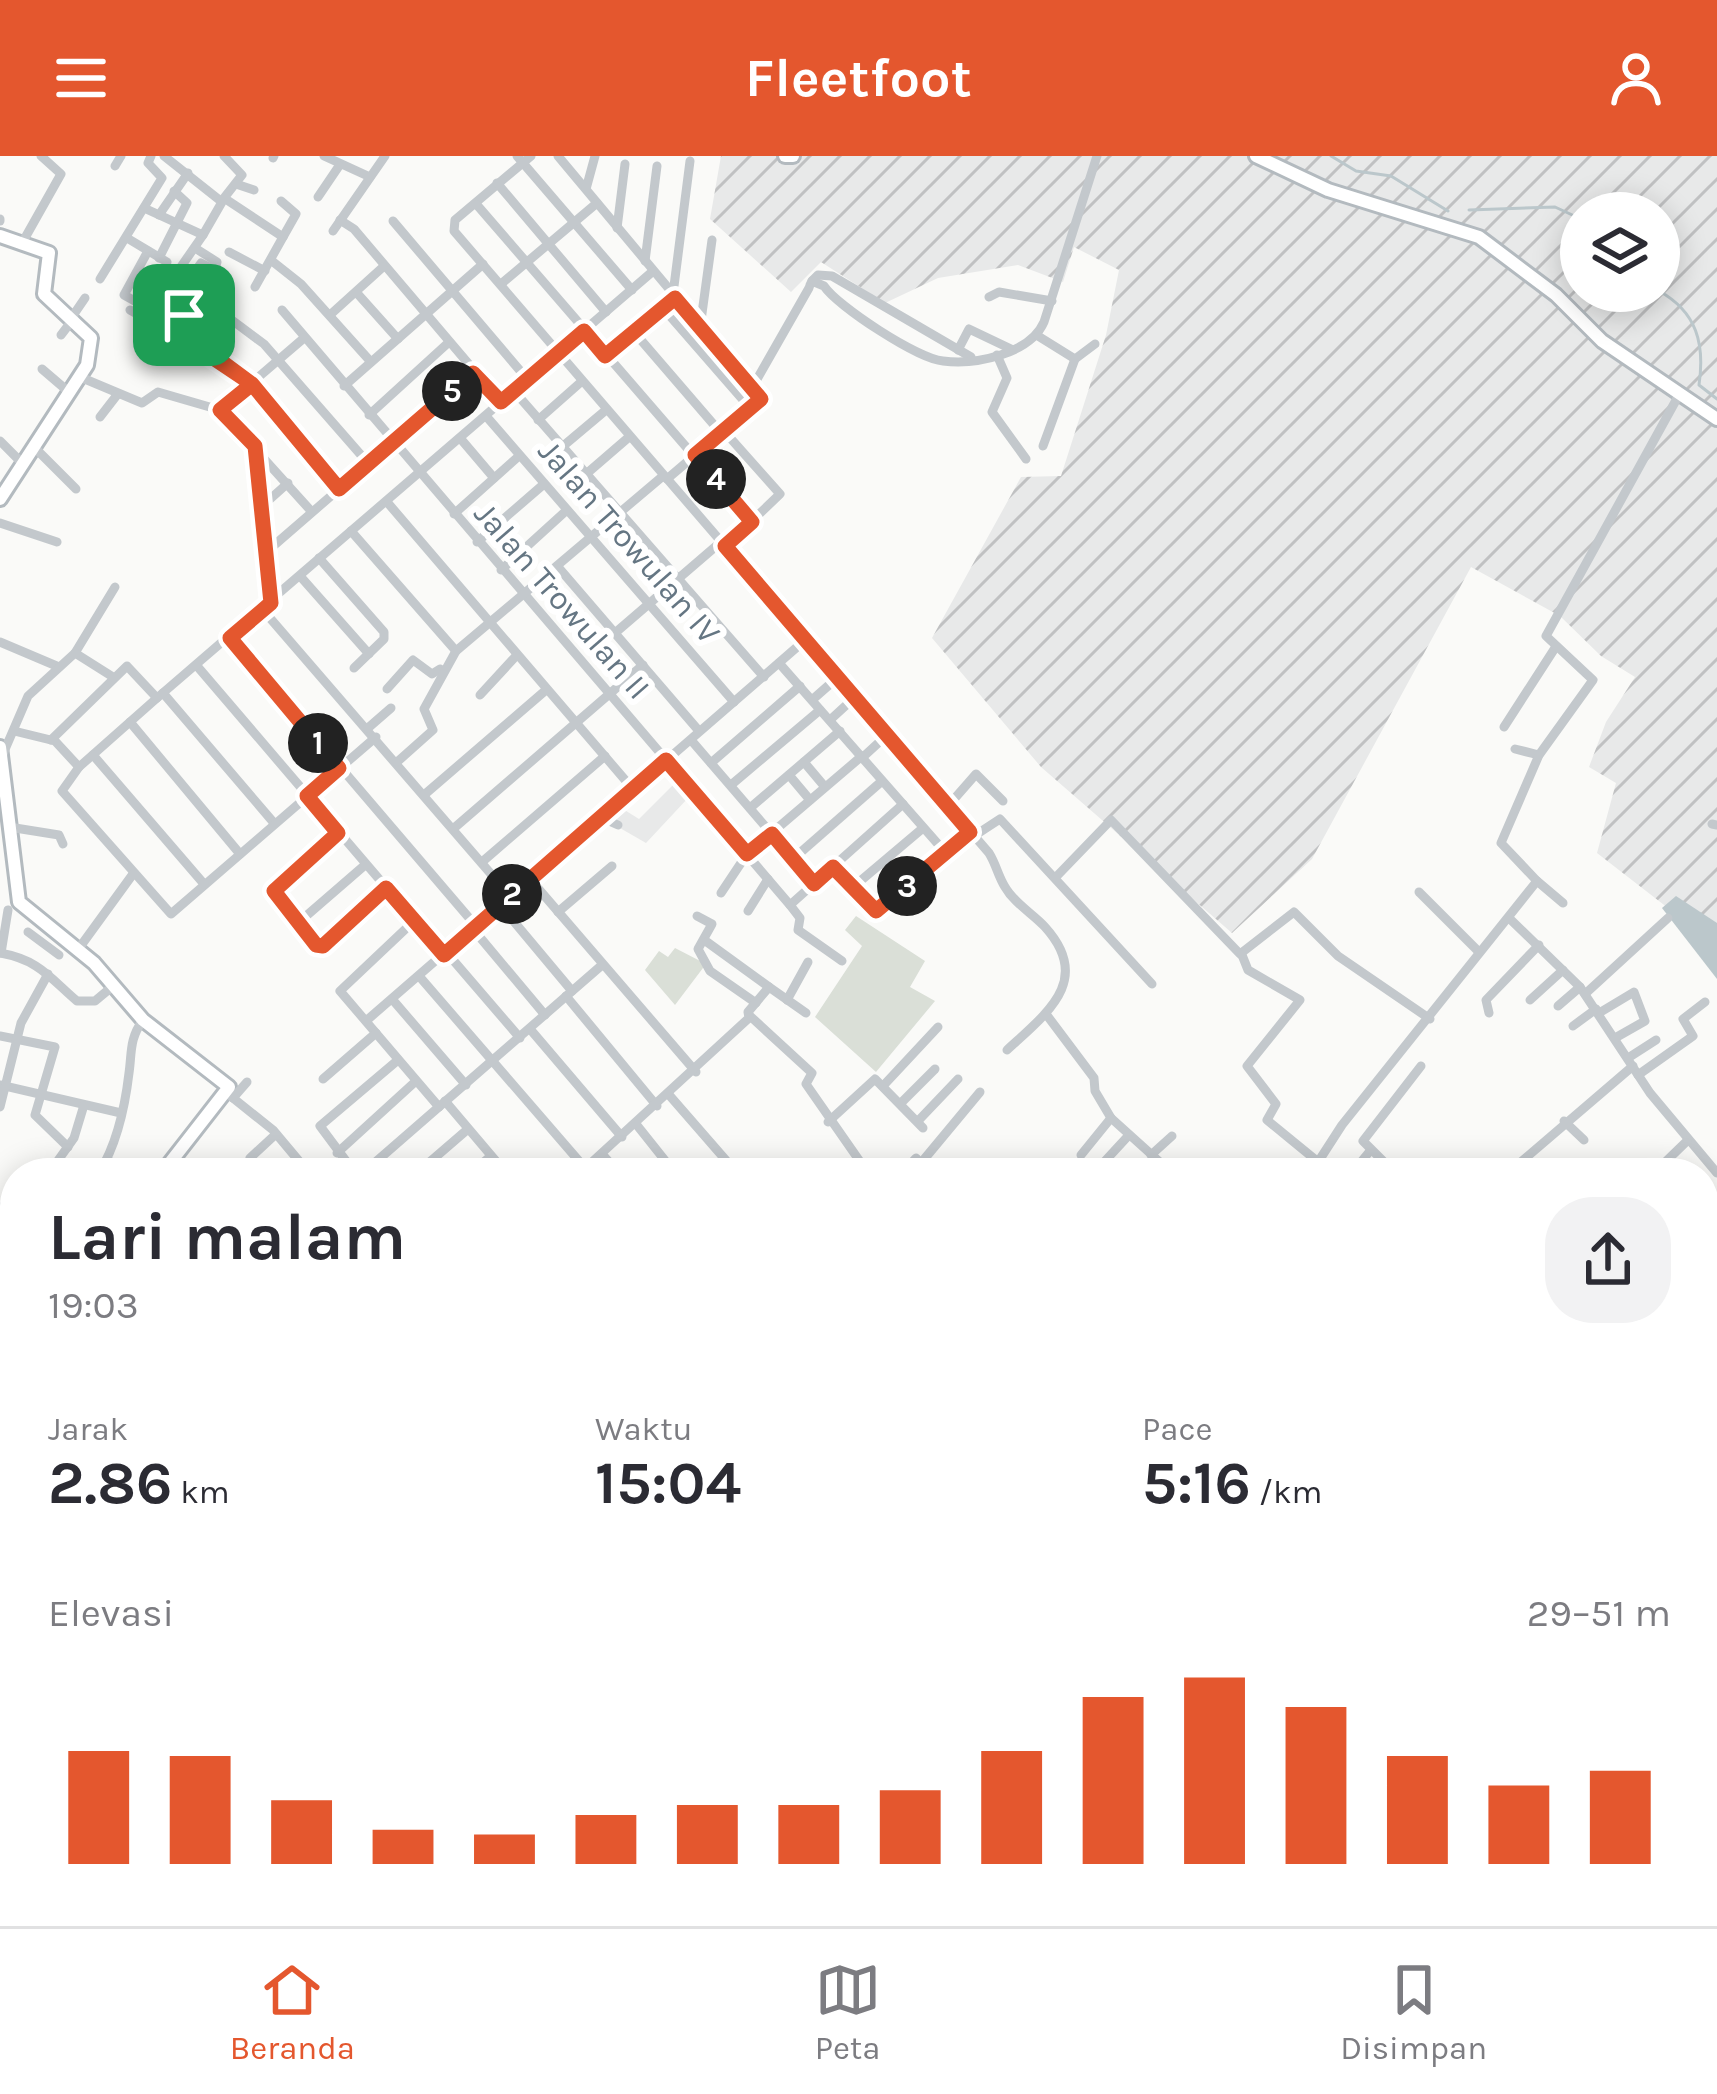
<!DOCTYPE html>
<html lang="id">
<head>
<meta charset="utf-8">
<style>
  body { margin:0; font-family:Karla,sans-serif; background:#f2f2f3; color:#2b2b33; height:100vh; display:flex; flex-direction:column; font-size:45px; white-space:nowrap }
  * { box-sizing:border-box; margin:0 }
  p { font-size:39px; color:#7c7c81 }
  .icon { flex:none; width:66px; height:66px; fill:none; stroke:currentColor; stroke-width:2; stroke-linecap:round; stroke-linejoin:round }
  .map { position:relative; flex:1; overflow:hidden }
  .side { position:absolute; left:0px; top:1002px; width:1719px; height:768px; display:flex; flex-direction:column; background:#fff; border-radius:48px 48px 0 0; box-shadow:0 6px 30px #0003 }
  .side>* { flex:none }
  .controls { position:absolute; left:1560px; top:36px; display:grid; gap:24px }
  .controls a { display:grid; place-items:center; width:120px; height:120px; border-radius:50%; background:#fff; box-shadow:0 6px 30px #0003; font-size:60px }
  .pin { position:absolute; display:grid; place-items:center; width:102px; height:102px; color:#fff; margin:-51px; border-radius:24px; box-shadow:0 6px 18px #0006 }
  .km { position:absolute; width:60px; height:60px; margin:-30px; border-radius:50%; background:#222; color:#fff; font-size:33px; line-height:60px; text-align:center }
  .round { display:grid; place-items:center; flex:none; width:126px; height:126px; border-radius:48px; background:#f2f2f3 }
  .summary { display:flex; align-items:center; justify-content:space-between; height:204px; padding:0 48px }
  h1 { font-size:66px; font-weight:700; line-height:90px }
  .metrics { display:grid; grid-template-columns:repeat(3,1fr); gap:18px; height:204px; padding:12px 48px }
  .metrics div { display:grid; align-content:center }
  .metrics b { font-size:60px; font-weight:700 }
  .metrics small { font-size:33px; font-weight:400 }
  .metrics p { font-size:33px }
  .chart { height:336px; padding:24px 48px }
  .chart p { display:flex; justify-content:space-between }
  .chart svg { width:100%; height:216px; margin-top:12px; stroke:#e4572e; stroke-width:6 }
  header { display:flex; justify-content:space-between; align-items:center; height:156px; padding:0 48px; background:#e4572e; color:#fff; font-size:54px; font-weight:700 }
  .tab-bar { display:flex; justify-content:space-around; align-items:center; height:168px; border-top:3px solid #e1e1e2; background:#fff; font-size:33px; color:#7c7c81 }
  .tab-bar a { display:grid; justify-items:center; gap:6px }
  .tab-bar .active { color:#e4572e }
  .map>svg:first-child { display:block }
  .built { fill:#e8e9e9 }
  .industrial { fill:url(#industrial-furrows); fill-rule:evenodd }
  .green { fill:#dadfd7 }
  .water { fill:#bbc7cb }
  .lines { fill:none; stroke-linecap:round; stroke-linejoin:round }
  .stream { stroke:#bbc7cb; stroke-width:3 }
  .river { stroke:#bbc7cb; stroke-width:14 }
  .secondary-casing { stroke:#b3babf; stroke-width:18 }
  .minor { stroke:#c3c8cc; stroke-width:9 }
  .secondary { stroke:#fff; stroke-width:12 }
  .route-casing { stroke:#fff; stroke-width:24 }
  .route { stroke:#e4572e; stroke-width:15 }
  .labels { text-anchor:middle; stroke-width:12; stroke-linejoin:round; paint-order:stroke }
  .street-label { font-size:33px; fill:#657683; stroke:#fff }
</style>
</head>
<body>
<header><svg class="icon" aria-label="menu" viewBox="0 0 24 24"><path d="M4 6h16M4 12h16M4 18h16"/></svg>Fleetfoot<svg class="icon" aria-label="person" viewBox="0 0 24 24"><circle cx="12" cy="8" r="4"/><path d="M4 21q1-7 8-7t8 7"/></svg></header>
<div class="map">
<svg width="1717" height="1770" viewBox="0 0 1717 1770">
  <defs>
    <pattern id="industrial-furrows" width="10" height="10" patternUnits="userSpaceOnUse" patternTransform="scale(3)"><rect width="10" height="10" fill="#e8e9e9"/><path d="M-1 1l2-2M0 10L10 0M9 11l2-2" fill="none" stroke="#c0c1c2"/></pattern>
  </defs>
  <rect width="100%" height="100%" fill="#fafaf8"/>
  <path class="built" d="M 674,628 L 688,642 L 646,687 L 613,668 L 623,653 L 639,663 Z"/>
  <path class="industrial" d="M 721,0 L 1717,0 L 1717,790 L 1597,697 L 1616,627 L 1589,611 L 1606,566 L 1635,521 L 1601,500 L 1560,460 L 1471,411 L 1312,703 L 1232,777 L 1041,611 L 932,482 L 1021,321 L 1061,320 L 1106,179 L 1119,114 L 1074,91 L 1063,126 L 1018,109 L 938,122 L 885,147 L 821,106 L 791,136 L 710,63 ZM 1581,57 L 1659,57 L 1659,135 L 1581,135 Z"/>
  <g class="green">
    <path d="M 856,760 L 925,805 L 910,831 L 935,845 L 876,916 L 815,861 L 862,790 L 845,774 Z"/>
    <path d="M 675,792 L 706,808 L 675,849 L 645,814 L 659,795 L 668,801 Z"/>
    <path d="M 452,1755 L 499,1755 L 518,1763 L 523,1755 L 596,1755 L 611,1765 L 616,1761 L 622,1770 L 443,1770 Z"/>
  </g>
  <path class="water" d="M 1676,740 L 1717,767 L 1717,823 L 1662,752 Z"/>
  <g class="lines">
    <g class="stream">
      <path d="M 1331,0 L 1356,15 L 1391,20 L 1448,55"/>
      <path d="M 1469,54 L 1555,51 L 1581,63"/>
      <path d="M 1659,135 C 1697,156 1705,188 1699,229 L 1717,243"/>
    </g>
    <g class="river">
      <path d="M 0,1513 L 15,1528"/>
      <path d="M 715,1755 L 727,1755"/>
      <path d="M 858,1755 C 885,1765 911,1753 937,1770"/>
    </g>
    <defs>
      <g id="secondary">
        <path d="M 785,0 L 793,0"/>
        <path d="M 1256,0 L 1328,34 L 1479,81 L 1556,139 L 1602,185 L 1717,263"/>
        <path d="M 0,80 L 49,97 L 44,138 L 91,182 L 87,209 L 0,343"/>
        <path d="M 0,591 L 19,746 L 94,807 L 143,864 L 229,931 L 162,1017"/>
        <path d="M 0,1294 L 15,1297"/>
        <path d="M 1544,1755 L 1557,1770"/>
        <path d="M 39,1770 L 44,1755"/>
      </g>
    </defs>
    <use href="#secondary" class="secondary-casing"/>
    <g class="minor">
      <path d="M 224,0 L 242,19 L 224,42 L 283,81 L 255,131"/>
      <path d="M 324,0 L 370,21"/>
      <path d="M 517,0 L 632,134"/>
      <path d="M 531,0 L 455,64 L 454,75 L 989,697 C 996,708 998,720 1005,731 C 1014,747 1033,758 1045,771 C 1093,824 1047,857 1007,894"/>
      <path d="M 558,0 L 761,243 L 667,323"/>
      <path d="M 273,2 L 274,0"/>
      <path d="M 115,10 L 121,0"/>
      <path d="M 497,27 L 606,156"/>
      <path d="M 236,28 L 254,34"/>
      <path d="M 586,33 L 595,0"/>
      <path d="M 318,41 L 339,10"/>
      <path d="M 281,45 L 296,58 L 283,81"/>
      <path d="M 477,49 L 694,300"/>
      <path d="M 144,52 L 203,79 L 222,46 L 164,0"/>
      <path d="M 159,59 L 188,17"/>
      <path d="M 0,63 L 0,65"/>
      <path d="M 340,64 L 354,73 L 501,246"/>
      <path d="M 393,65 L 528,224"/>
      <path d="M 617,72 L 625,8"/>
      <path d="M 333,75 L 385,0"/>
      <path d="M 127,82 L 167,106"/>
      <path d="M 21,89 L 61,18 L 41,0"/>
      <path d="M 195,92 L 217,106 L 215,114"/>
      <path d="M 148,95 L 124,139 L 151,154 L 203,79"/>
      <path d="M 229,96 L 265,115"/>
      <path d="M 159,102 L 187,47 L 174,35"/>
      <path d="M 272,105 L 301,128 L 371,206"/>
      <path d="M 645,105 L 657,10"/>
      <path d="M 100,123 L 162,22 L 148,7 L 151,0"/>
      <path d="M 812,125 L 818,119 L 832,120 L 971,201"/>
      <path d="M 501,128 L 597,47"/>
      <path d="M 810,129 L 812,125 L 824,130 C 837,150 918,203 943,205 C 976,209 1030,198 1044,166 L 1097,0"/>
      <path d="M 356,136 L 398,183"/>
      <path d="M 673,138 L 690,5"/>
      <path d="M 989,141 L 999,136 L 1052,145"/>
      <path d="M 663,152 L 751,253"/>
      <path d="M 130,154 L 237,214 L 339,333"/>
      <path d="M 282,154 L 790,749 L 800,762 L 798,774 L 842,805"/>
      <path d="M 331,158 L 383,111"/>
      <path d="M 184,159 L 213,176 L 206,194"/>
      <path d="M 72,161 L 85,142"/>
      <path d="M 700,172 L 712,84"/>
      <path d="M 634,176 L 721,277"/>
      <path d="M 176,177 L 191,149 L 179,138 L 201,107 L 215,114 L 201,141 L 264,188 L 368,307"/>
      <path d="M 61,179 L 74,162"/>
      <path d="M 1038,180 L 1075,203"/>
      <path d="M 958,194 L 969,173 L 1011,193"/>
      <path d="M 997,199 L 1007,222 L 992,256 L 1026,303"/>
      <path d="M 605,200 L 666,149"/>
      <path d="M 42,213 L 70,237"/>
      <path d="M 80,221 L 142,247 L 158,236 L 220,254 L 304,182"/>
      <path d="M 344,230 L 483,108"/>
      <path d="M 752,232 L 809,132"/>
      <path d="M 514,235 L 764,521"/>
      <path d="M 220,254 L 312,356"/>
      <path d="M 369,259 L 448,187"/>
      <path d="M 486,260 L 734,546"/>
      <path d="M 100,261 L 117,239"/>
      <path d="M 538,264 L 581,226"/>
      <path d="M 724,275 L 780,338 L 726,390"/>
      <path d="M 460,282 L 494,322"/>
      <path d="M 0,285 L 21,306"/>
      <path d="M 255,290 L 271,446"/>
      <path d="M 1043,290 L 1075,203 L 1095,188"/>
      <path d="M 34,291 L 76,333"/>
      <path d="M 562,291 L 606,254"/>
      <path d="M 696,299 L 752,366"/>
      <path d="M 585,319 L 629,281"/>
      <path d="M 387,346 L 632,632"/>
      <path d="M 260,352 L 288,327"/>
      <path d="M 454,358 L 519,300"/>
      <path d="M 0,367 L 57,386"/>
      <path d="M 351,375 L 456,495"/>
      <path d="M 477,386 L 544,328"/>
      <path d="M 264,398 L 473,217"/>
      <path d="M 319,402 L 384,476 L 384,483 L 354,512"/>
      <path d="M 558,411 L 699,575"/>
      <path d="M 501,414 L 567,354"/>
      <path d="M 300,420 L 369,498"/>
      <path d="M 263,454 L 510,740"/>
      <path d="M 615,477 L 722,385"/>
      <path d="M 230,482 L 476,770"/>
      <path d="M 0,486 L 59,511"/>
      <path d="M 75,497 L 115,431"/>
      <path d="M 779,507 L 945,696"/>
      <path d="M 197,510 L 444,799"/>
      <path d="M 387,533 L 413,504 L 432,518 L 440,513"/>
      <path d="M 163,537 L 274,667"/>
      <path d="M 480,539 L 516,500"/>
      <path d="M 812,544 L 837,522"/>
      <path d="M 830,564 L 854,542"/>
      <path d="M 130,566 L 240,698"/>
      <path d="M 1504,571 L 1555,492"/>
      <path d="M 368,572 L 391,552"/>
      <path d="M 14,575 L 55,585 L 79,611"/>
      <path d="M 376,581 L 171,758 L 62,635 L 79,611 L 157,542 L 652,116"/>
      <path d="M 51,584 L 127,510 L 157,542"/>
      <path d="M 691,584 L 814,727"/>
      <path d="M 1515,593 L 1539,599"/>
      <path d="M 3,598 L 28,540 L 75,497 L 113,521"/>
      <path d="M 93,599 L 204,728"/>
      <path d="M 863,601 L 887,579"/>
      <path d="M 397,606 L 433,574 L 424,553 L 456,495 L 663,320"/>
      <path d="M 804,606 L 825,631"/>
      <path d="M 711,607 L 800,530"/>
      <path d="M 789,619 L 810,644"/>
      <path d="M 731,629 L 820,554"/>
      <path d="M 424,639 L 546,534"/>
      <path d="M 948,650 L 976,618 L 1003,645"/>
      <path d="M 750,652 L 840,575"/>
      <path d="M 600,661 L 618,669"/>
      <path d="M 1712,668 L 1717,669"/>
      <path d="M 9,671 L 59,679 L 63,688"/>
      <path d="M 453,673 L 643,509"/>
      <path d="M 338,677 L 274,735 L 316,789 L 323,789 L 385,732"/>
      <path d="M 974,680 L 1000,663 L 1152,828"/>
      <path d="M 793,703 L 882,625"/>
      <path d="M 482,706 L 605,600"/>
      <path d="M 833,711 L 876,755 L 970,676"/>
      <path d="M 1056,721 L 1111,664 L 1240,798 L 1294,756 L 1338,800 L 1430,863"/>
      <path d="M 530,723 L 696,916"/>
      <path d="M 1537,725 L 1563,747"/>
      <path d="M 852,732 L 923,672"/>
      <path d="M 1419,736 L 1479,796"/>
      <path d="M 721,737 L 747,698 L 862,600"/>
      <path d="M 500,749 L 572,835"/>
      <path d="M 790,749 L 903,648"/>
      <path d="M 748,755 L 768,723"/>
      <path d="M 558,756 L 612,710"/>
      <path d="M 697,760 L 712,768 L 698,793 L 710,815 L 756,847"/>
      <path d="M 1510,763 L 1580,831 L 1650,937 L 1717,1017"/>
      <path d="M 414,765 L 340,835 L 439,951"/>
      <path d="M 298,767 L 365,709"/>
      <path d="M 473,773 L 545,859"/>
      <path d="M 28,776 L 59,799"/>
      <path d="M 707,786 L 769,831"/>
      <path d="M 77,795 L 133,718"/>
      <path d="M 0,797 C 39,804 49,821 77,845 L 95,845 L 113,830"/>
      <path d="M 1,797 L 8,754"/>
      <path d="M 447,797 L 520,882"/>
      <path d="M 1242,799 L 1248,814 L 1300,844 L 1247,910 L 1276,948 L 1267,964 L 1317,1005"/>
      <path d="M 419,820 L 585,1012"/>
      <path d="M 1585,838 L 1668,762"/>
      <path d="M 566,840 L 657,950"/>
      <path d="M 392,843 L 466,929"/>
      <path d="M 787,844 L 808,806"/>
      <path d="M 1530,844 L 1563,814"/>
      <path d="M 1558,850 L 1580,831"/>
      <path d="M 1489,857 L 1486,844 L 1539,789"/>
      <path d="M 1599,857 L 1634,836 L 1645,865 L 1615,882"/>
      <path d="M 1046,858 L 1094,922 L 1095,935 L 1111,962 L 1172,1017"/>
      <path d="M 750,860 L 812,917 L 806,928 L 868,1017"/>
      <path d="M 366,865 L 804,485"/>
      <path d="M 1573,870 L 1596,853"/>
      <path d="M 530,873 L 622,981"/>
      <path d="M 0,880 L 55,891 L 35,959 L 68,991"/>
      <path d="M 1628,902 L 1656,884"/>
      <path d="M 1638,919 L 1693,880 L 1683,863 L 1705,846"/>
      <path d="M 323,923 L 376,877"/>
      <path d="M 0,929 L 121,957"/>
      <path d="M 883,930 L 938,871"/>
      <path d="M 228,938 L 273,974 L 309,1017"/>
      <path d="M 670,940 L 737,1017"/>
      <path d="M 233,942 L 247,926"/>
      <path d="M 445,945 L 506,1017"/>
      <path d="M 901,947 L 935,913"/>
      <path d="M 0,951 L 21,867 L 48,818"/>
      <path d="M 918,965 L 958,923"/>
      <path d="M 1564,965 L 1584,984"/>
      <path d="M 828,966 L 875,923 L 923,972"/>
      <path d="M 636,968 L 675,1017"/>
      <path d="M 337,997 L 416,925"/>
      <path d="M 602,998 L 619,1017"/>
      <path d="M 1081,999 L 1111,962"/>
      <path d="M 1151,999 L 1172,980"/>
      <path d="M 107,1003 L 123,1017"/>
      <path d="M 921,1007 L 980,936"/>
      <path d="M 49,1017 L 74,982 L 84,949"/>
      <path d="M 99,1017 C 117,988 125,951 129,917 C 132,897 129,883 143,864"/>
      <path d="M 259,1017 L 250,1002 L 276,978"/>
      <path d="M 355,1017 L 320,970 L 398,904"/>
      <path d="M 363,1017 L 602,809"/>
      <path d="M 417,1017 L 468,973"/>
      <path d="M 471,1017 L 491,1000"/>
      <path d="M 580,1017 L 749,862 L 748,856 L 769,831 L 806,857"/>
      <path d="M 902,1017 L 916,1002 L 929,1017"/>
      <path d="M 1080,1017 L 1086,1010 L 1093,1017"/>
      <path d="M 1094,1017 L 1129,979"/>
      <path d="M 1311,1017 L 1342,969 L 1537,725 L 1501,687 L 1539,599 L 1593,524 L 1546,480 L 1680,237"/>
      <path d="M 1352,1017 L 1370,995"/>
      <path d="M 1395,1017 L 1363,985 L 1421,910"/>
      <path d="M 1508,1017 L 1633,910"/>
      <path d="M 1654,1017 L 1687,985"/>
      <path d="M 0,1051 L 15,1054"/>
      <path d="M 1704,1060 L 1717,1044"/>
      <path d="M 0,1135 L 15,1080"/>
      <path d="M 1704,1155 L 1717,1167"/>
      <path d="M 0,1170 L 15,1173"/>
      <path d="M 1717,1185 L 1711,1195 L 1717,1201"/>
      <path d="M 0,1249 L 15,1252"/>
      <path d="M 1704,1254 L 1717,1267"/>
      <path d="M 1704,1313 L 1717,1301"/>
      <path d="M 0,1317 L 15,1320"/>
      <path d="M 1704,1326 L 1717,1338"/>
      <path d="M 1704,1397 L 1717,1382"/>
      <path d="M 1704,1441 L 1717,1453"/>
      <path d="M 0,1459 L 15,1389"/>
      <path d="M 0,1483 L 15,1486"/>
      <path d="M 0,1609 L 15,1624"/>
      <path d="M 1704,1654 L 1714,1662"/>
      <path d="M 0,1678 L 15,1654"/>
      <path d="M 0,1705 L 15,1716"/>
      <path d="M 1704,1718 L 1717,1702"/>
      <path d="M 155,1755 L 192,1770"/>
      <path d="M 323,1755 L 339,1762"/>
      <path d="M 634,1755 L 650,1770"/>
      <path d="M 929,1755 L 949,1755"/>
      <path d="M 998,1755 L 1014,1770"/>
      <path d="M 1175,1755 L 1191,1770"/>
      <path d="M 1253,1755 L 1273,1755"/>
      <path d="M 1274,1755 L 1289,1770"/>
      <path d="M 1303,1755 L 1311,1770"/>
      <path d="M 1390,1755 L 1406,1770"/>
      <path d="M 1475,1755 L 1489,1765"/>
      <path d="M 1696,1755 L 1712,1770"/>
      <path d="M 277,1757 L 308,1770"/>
      <path d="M 187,1762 L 206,1770"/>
      <path d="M 1209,1766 L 1219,1755"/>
      <path d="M 215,1770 L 221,1755"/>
      <path d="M 255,1770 L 263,1755"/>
      <path d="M 354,1770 L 360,1755"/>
      <path d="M 444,1770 L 452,1755"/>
      <path d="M 757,1770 L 767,1755"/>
      <path d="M 829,1770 L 831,1755"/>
      <path d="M 1129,1770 L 1142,1755"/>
      <path d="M 1154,1770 L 1166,1755"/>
      <path d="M 1442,1770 L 1451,1755"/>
      <path d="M 1671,1770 L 1667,1763 L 1672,1755"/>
    </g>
    <use href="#secondary" class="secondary"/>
  </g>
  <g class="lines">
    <defs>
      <path id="route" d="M 184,159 L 214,177 L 206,194 L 252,228 L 220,254 L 255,290 L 271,447 L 230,482 L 339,612 L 307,640 L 338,677 L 274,735 L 316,789 L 323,790 L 386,732 L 444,799 L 666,604 L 747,698 L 772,678 L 814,728 L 833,711 L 876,755 L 970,676 L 725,390 L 752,366 L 695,299 L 761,243 L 675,142 L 605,200 L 584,175 L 501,246 L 473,217 L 339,333 L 252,228 L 176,177 L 184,159"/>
    </defs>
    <use href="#route" class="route-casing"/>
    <use href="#route" class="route"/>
  </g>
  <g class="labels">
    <g class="street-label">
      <text transform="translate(630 385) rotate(49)" y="12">Jalan Trowulan IV</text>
      <text transform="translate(563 444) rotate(49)" y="12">Jalan Trowulan II</text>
    </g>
  </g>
</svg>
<div class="controls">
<a><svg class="icon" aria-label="layers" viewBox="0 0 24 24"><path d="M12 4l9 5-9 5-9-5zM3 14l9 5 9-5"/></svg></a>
</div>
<div class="pin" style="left:184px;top:159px;background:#1e9e55"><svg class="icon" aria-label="arrive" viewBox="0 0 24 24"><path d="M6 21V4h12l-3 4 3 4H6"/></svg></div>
<b class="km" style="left:318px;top:587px">1</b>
<b class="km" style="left:512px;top:738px">2</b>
<b class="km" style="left:907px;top:730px">3</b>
<b class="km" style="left:716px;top:323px">4</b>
<b class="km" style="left:452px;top:235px">5</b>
<section class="side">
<div class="summary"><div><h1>Lari malam</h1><p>19:03</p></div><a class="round"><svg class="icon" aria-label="share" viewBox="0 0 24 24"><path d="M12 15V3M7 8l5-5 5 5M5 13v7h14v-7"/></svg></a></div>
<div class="metrics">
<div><p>Jarak</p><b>2.86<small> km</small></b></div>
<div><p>Waktu</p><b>15:04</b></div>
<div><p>Pace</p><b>5:16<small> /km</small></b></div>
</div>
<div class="chart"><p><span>Elevasi</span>29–51 m</p>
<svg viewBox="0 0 160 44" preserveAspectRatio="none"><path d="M5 44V21M15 44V22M25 44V31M35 44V37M45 44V38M55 44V34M65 44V32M75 44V32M85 44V29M95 44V21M105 44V10M115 44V6M125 44V12M135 44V22M145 44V28M155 44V25"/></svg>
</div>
</section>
</div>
<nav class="tab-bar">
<a class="active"><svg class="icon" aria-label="home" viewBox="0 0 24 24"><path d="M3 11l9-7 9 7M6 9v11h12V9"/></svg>Beranda</a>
<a><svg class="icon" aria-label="map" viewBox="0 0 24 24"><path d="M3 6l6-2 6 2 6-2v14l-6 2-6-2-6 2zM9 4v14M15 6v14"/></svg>Peta</a>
<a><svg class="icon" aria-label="saved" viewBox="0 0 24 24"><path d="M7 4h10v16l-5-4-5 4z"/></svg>Disimpan</a>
</nav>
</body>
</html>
